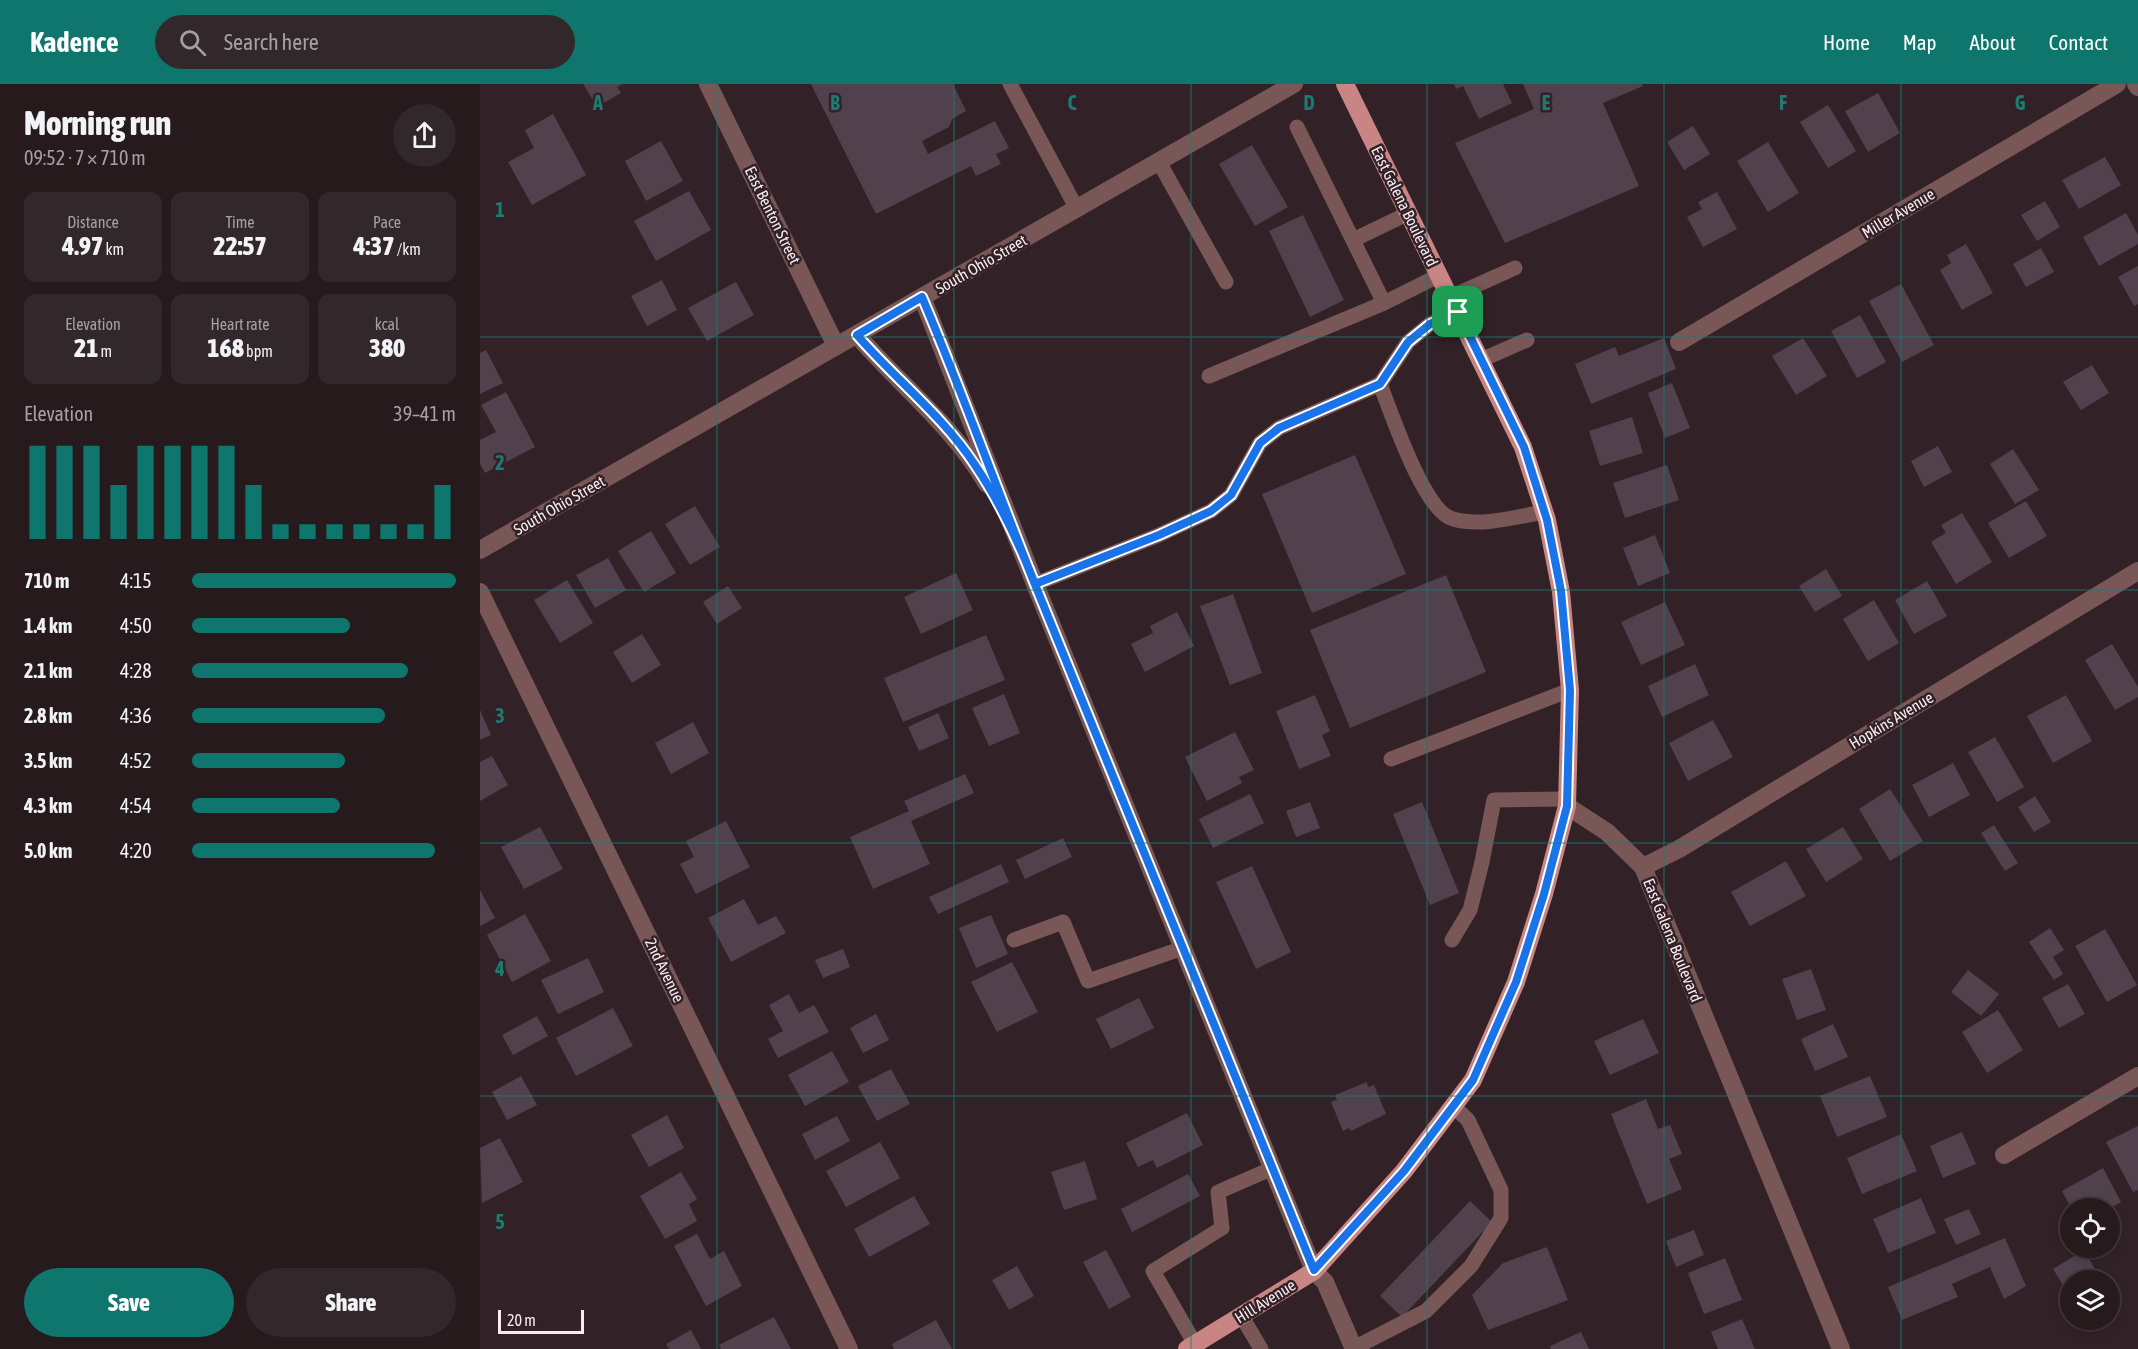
<!DOCTYPE html>
<html lang="en">
<head>
<meta charset="utf-8">
<style>
  body { margin:0; font-family:"Asap Condensed",sans-serif; background:#32272a; color:#f1f3f6; height:100vh; display:flex; flex-direction:column; font-size:22px; white-space:nowrap }
  * { box-sizing:border-box; margin:0 }
  p { font-size:20px; color:#a4a1a4 }
  .icon { flex:none; width:33px; height:33px; fill:none; stroke:currentColor; stroke-width:2; stroke-linecap:round; stroke-linejoin:round }
  .map { position:relative; flex:1; overflow:hidden }
  .drawer { display:flex; flex-direction:column; background:#261a1d; width:480px }
  .drawer>* { flex:none }
  .fabs { position:absolute; left:1580px; top:1114px; display:grid; gap:12px }
  .fabs a { display:grid; place-items:center; width:60px; height:60px; border-radius:50%; background:#261a1d; box-shadow:0 3px 9px #0003,0 0 0 2px #42383b; font-size:30px }
  .scale { position:absolute; left:18px; bottom:15px; width:86px; box-sizing:border-box; padding-left:6px; border:3px solid #f7ebef; border-top:0; font-size:16px; line-height:21px; white-space:nowrap; color:#f7ebef; -webkit-text-stroke:4px #322227; paint-order:stroke }
  .pin { position:absolute; display:grid; place-items:center; width:51px; height:51px; color:#fff; margin:-26px; border-radius:12px; box-shadow:0 3px 9px #0006 }
  .round { display:grid; place-items:center; flex:none; width:63px; height:63px; border-radius:32px; background:#32272a }
  .head { display:flex; align-items:center; justify-content:space-between; height:102px; padding:0 24px }
  h1 { font-size:33px; font-weight:800; line-height:45px }
  .stats { display:grid; grid-template-columns:repeat(3,1fr); gap:9px; height:102px; padding:6px 24px }
  .stats div { display:grid; align-content:center; border-radius:12px; background:#32272a; text-align:center }
  .stats b { font-size:26px; font-weight:800 }
  .stats small { font-size:16px; font-weight:400 }
  .stats p { font-size:16px }
  .chart { height:168px; padding:12px 24px }
  .chart p { display:flex; justify-content:space-between }
  .chart svg { width:100%; height:108px; margin-top:6px; stroke:#0f766e; stroke-width:6 }
  .primary-button { display:flex; gap:12px; margin-top:auto; padding:12px 24px }
  .primary-button a { flex:1; height:69px; border-radius:36px; background:#0f766e; color:#fff; font-size:24px; font-weight:800; line-height:69px; text-align:center }
  .primary-button a+a { background:#32272a; color:#f1f3f6 }
  ul { padding:0 24px; list-style:none; font-size:20px }
  li { display:grid; grid-template-columns:96px 72px 1fr; align-items:center; height:45px }
  li i { height:15px; border-radius:8px; background:#0f766e }
  header { display:flex; align-items:center; gap:36px; box-sizing:border-box; height:84px; padding:0 30px; background:#0f766e; color:#fff }
  header strong { font-size:28px }
  nav { display:flex; gap:33px; margin-inline-start:auto; font-size:21px }
  .search { width:420px; height:54px; background:#32272a; display:flex; align-items:center; gap:15px; box-sizing:border-box; padding:0 21px; border-radius:33px; color:#a4a1a4; font-size:22px }
  main { display:flex; flex:1; min-height:0 }
  .map>svg:first-child { display:block }
  .building { fill:#50414c }
  .lines { fill:none; stroke-linecap:round; stroke-linejoin:round }
  .lane { stroke:#785756; stroke-width:15 }
  .street { stroke:#785756; stroke-width:18 }
  .primary { stroke:#c98584; stroke-width:18 }
  .route-casing { stroke:#fff; stroke-width:12 }
  .route { stroke:#1a73e8; stroke-width:8 }
  .grid { fill:none; stroke:#1b7c74; stroke-width:1.5; stroke-opacity:0.55 }
  .labels { text-anchor:middle; stroke-width:5; stroke-linejoin:round; paint-order:stroke }
  .street-label { font-size:16px; fill:#f7ebef; stroke:#322227 }
  .grid-label { font-size:20px; text-anchor:middle; font-weight:bold; fill:#1b7c74; stroke:#322227; stroke-width:5; stroke-linejoin:round; paint-order:stroke }
</style>
</head>
<body>
<header>
<strong>Kadence</strong>
<div class="search"><svg class="icon" aria-label="search" viewBox="0 0 24 24"><circle cx="10" cy="10" r="6"/><path d="M15 15l6 6"/></svg>Search here</div>
<nav><a>Home</a><a>Map</a><a>About</a><a>Contact</a></nav>
</header>
<main>
<section class="drawer">
<div class="head"><div><h1>Morning run</h1><p>09:52 · 7 × 710 m</p></div><a class="round"><svg class="icon" aria-label="share" viewBox="0 0 24 24"><path d="M12 15V3M7 8l5-5 5 5M5 13v7h14v-7"/></svg></a></div>
<div class="stats">
<div><p>Distance</p><b>4.97<small> km</small></b></div>
<div><p>Time</p><b>22:57</b></div>
<div><p>Pace</p><b>4:37<small> /km</small></b></div>
</div>
<div class="stats">
<div><p>Elevation</p><b>21<small> m</small></b></div>
<div><p>Heart rate</p><b>168<small> bpm</small></b></div>
<div><p>kcal</p><b>380</b></div>
</div>
<div class="chart"><p><span>Elevation</span>39–41 m</p>
<svg viewBox="0 0 160 44" preserveAspectRatio="none"><path d="M5 44V6M15 44V6M25 44V6M35 44V22M45 44V6M55 44V6M65 44V6M75 44V6M85 44V22M95 44V38M105 44V38M115 44V38M125 44V38M135 44V38M145 44V38M155 44V22"/></svg>
</div>
<ul>
<li><b>710 m</b>4:15<i style="width:100%"></i></li>
<li><b>1.4 km</b>4:50<i style="width:60%"></i></li>
<li><b>2.1 km</b>4:28<i style="width:82%"></i></li>
<li><b>2.8 km</b>4:36<i style="width:73%"></i></li>
<li><b>3.5 km</b>4:52<i style="width:58%"></i></li>
<li><b>4.3 km</b>4:54<i style="width:56%"></i></li>
<li><b>5.0 km</b>4:20<i style="width:92%"></i></li>
</ul>
<div class="primary-button"><a>Save</a><a>Share</a></div>
</section>
<div class="map">
<svg width="1658" height="1265" viewBox="0 0 1658 1265">
  <rect width="100%" height="100%" fill="#322227"/>
  <g class="building">
    <path d="M 103,0 L 143,0 L 137,3 L 141,9 L 117,23 Z"/>
    <path d="M 331,0 L 473,0 L 486,27 L 472,35 L 469,43 L 442,57 L 448,70 L 515,37 L 529,64 L 516,70 L 521,80 L 496,92 L 491,82 L 396,130 Z"/>
    <path d="M 974,0 L 1023,0 L 1032,19 L 999,35 L 983,2 L 976,5 Z"/>
    <path d="M 1043,0 L 1162,0 L 1163,2 L 1123,19 L 1159,102 L 1025,159 L 975,59 L 1054,25 Z"/>
    <path d="M 1398,9 L 1420,49 L 1388,68 L 1365,27 Z"/>
    <path d="M 1348,21 L 1376,67 L 1348,84 L 1320,38 Z"/>
    <path d="M 73,30 L 106,91 L 52,121 L 28,78 L 54,64 L 45,46 Z"/>
    <path d="M 1213,42 L 1230,70 L 1204,86 L 1187,58 Z"/>
    <path d="M 181,57 L 203,97 L 166,117 L 145,77 Z"/>
    <path d="M 1288,58 L 1319,109 L 1288,128 L 1257,77 Z"/>
    <path d="M 772,61 L 808,123 L 775,142 L 739,80 Z"/>
    <path d="M 1625,73 L 1641,101 L 1599,125 L 1582,96 Z"/>
    <path d="M 209,107 L 231,146 L 176,177 L 154,137 Z"/>
    <path d="M 1237,108 L 1257,145 L 1223,163 L 1207,133 L 1222,125 L 1218,118 Z"/>
    <path d="M 1565,117 L 1580,143 L 1557,157 L 1541,131 Z"/>
    <path d="M 1646,129 L 1658,151 L 1658,160 L 1619,182 L 1603,153 Z"/>
    <path d="M 823,131 L 864,216 L 830,233 L 789,147 Z"/>
    <path d="M 1486,160 L 1513,209 L 1482,226 L 1460,186 L 1471,179 L 1467,171 Z"/>
    <path d="M 1561,164 L 1574,188 L 1546,203 L 1533,180 Z"/>
    <path d="M 1658,182 L 1658,220 L 1654,222 L 1638,193 Z"/>
    <path d="M 182,196 L 197,226 L 167,242 L 151,212 Z"/>
    <path d="M 256,198 L 274,231 L 227,257 L 208,224 Z"/>
    <path d="M 1421,200 L 1454,261 L 1422,278 L 1389,217 Z"/>
    <path d="M 1380,231 L 1406,278 L 1377,294 L 1351,247 Z"/>
    <path d="M 1184,254 L 1196,285 L 1111,320 L 1095,280 L 1135,263 L 1139,272 Z"/>
    <path d="M 1323,254 L 1347,292 L 1316,311 L 1292,272 Z"/>
    <path d="M 6,266 L 23,299 L 0,310 L 0,269 Z"/>
    <path d="M 1612,281 L 1629,309 L 1601,326 L 1583,298 Z"/>
    <path d="M 1192,299 L 1210,344 L 1185,354 L 1168,309 Z"/>
    <path d="M 26,308 L 55,363 L 5,389 L 0,380 L 0,356 L 16,348 L 1,321 Z"/>
    <path d="M 1152,333 L 1163,369 L 1120,382 L 1109,347 Z"/>
    <path d="M 1458,362 L 1472,388 L 1444,403 L 1431,377 Z"/>
    <path d="M 1533,365 L 1559,406 L 1535,420 L 1510,380 Z"/>
    <path d="M 875,371 L 926,490 L 832,529 L 782,410 Z"/>
    <path d="M 1187,381 L 1199,416 L 1145,434 L 1133,399 Z"/>
    <path d="M 1546,417 L 1567,452 L 1529,474 L 1508,439 Z"/>
    <path d="M 215,422 L 240,463 L 210,481 L 185,440 Z"/>
    <path d="M 1482,429 L 1512,478 L 1476,500 L 1451,458 L 1466,449 L 1461,441 Z"/>
    <path d="M 171,447 L 196,489 L 164,508 L 138,467 Z"/>
    <path d="M 1175,451 L 1190,489 L 1158,502 L 1143,464 Z"/>
    <path d="M 128,474 L 146,506 L 115,524 L 96,491 Z"/>
    <path d="M 1346,485 L 1362,512 L 1335,528 L 1319,502 Z"/>
    <path d="M 476,489 L 493,526 L 441,550 L 424,513 Z"/>
    <path d="M 966,491 L 1006,588 L 870,644 L 830,546 Z"/>
    <path d="M 87,496 L 113,539 L 80,559 L 54,516 Z"/>
    <path d="M 1447,497 L 1467,532 L 1434,550 L 1415,516 Z"/>
    <path d="M 248,502 L 262,524 L 237,540 L 223,518 Z"/>
    <path d="M 753,510 L 782,589 L 750,601 L 720,522 Z"/>
    <path d="M 1394,516 L 1419,559 L 1388,577 L 1363,535 Z"/>
    <path d="M 1185,518 L 1205,561 L 1161,581 L 1141,538 Z"/>
    <path d="M 697,528 L 714,562 L 665,588 L 651,560 L 673,549 L 670,542 Z"/>
    <path d="M 162,550 L 181,581 L 152,599 L 133,568 Z"/>
    <path d="M 506,551 L 525,596 L 423,638 L 404,594 Z"/>
    <path d="M 1632,560 L 1658,603 L 1658,613 L 1635,626 L 1605,576 Z"/>
    <path d="M 1215,580 L 1229,611 L 1182,633 L 1168,602 Z"/>
    <path d="M 524,610 L 540,649 L 509,662 L 492,624 Z"/>
    <path d="M 835,611 L 850,647 L 842,651 L 851,672 L 819,685 L 796,627 Z"/>
    <path d="M 1586,611 L 1612,657 L 1573,679 L 1547,632 Z"/>
    <path d="M 0,626 L 11,651 L 0,656 Z"/>
    <path d="M 458,629 L 469,654 L 439,667 L 428,643 Z"/>
    <path d="M 1233,636 L 1253,673 L 1208,697 L 1189,659 Z"/>
    <path d="M 213,638 L 229,669 L 191,690 L 175,659 Z"/>
    <path d="M 755,648 L 774,686 L 759,693 L 762,699 L 727,717 L 705,673 Z"/>
    <path d="M 1515,653 L 1544,703 L 1517,718 L 1488,668 Z"/>
    <path d="M 12,672 L 28,701 L 0,717 L 0,678 Z"/>
    <path d="M 1473,679 L 1490,711 L 1449,733 L 1432,701 Z"/>
    <path d="M 485,690 L 494,709 L 431,737 L 450,780 L 393,805 L 370,753 L 429,727 L 424,717 Z"/>
    <path d="M 1410,705 L 1443,757 L 1410,777 L 1379,725 Z"/>
    <path d="M 770,710 L 784,739 L 733,764 L 719,735 Z"/>
    <path d="M 1555,712 L 1571,738 L 1554,748 L 1538,723 Z"/>
    <path d="M 830,718 L 840,744 L 816,753 L 806,727 Z"/>
    <path d="M 942,718 L 979,809 L 950,821 L 913,730 Z"/>
    <path d="M 246,737 L 270,783 L 216,810 L 200,780 L 214,773 L 206,757 Z"/>
    <path d="M 1514,741 L 1538,779 L 1525,787 L 1501,749 Z"/>
    <path d="M 60,743 L 83,785 L 44,805 L 21,763 Z"/>
    <path d="M 1363,743 L 1383,775 L 1346,798 L 1326,765 Z"/>
    <path d="M 583,754 L 592,773 L 545,795 L 536,776 Z"/>
    <path d="M 1306,777 L 1326,812 L 1270,842 L 1251,808 Z"/>
    <path d="M 521,780 L 529,798 L 458,830 L 449,813 Z"/>
    <path d="M 772,782 L 811,868 L 776,885 L 736,798 Z"/>
    <path d="M 0,806 L 15,834 L 0,842 Z"/>
    <path d="M 264,815 L 278,841 L 296,832 L 306,849 L 251,878 L 228,834 Z"/>
    <path d="M 45,830 L 71,877 L 32,898 L 7,851 Z"/>
    <path d="M 511,831 L 528,870 L 496,884 L 479,844 Z"/>
    <path d="M 1570,844 L 1584,866 L 1573,873 L 1583,890 L 1574,896 L 1549,858 Z"/>
    <path d="M 1625,845 L 1657,901 L 1627,918 L 1595,862 Z"/>
    <path d="M 363,865 L 370,883 L 343,894 L 335,876 Z"/>
    <path d="M 108,874 L 124,908 L 78,930 L 61,896 Z"/>
    <path d="M 532,878 L 558,928 L 517,948 L 491,898 Z"/>
    <path d="M 1331,885 L 1346,926 L 1317,936 L 1302,895 Z"/>
    <path d="M 1488,886 L 1519,910 L 1501,932 L 1471,908 Z"/>
    <path d="M 1588,900 L 1605,930 L 1579,944 L 1562,914 Z"/>
    <path d="M 309,910 L 319,929 L 334,921 L 349,948 L 298,974 L 288,955 L 303,947 L 289,921 Z"/>
    <path d="M 659,914 L 674,944 L 631,965 L 616,935 Z"/>
    <path d="M 133,924 L 153,962 L 96,992 L 76,954 Z"/>
    <path d="M 1518,926 L 1543,966 L 1507,989 L 1482,948 Z"/>
    <path d="M 396,930 L 409,956 L 383,969 L 370,944 Z"/>
    <path d="M 57,932 L 68,952 L 33,971 L 22,951 Z"/>
    <path d="M 1163,935 L 1179,969 L 1130,991 L 1114,957 Z"/>
    <path d="M 1353,940 L 1368,973 L 1335,987 L 1321,955 Z"/>
    <path d="M 352,967 L 369,998 L 325,1022 L 308,991 Z"/>
    <path d="M 411,985 L 430,1020 L 397,1037 L 378,1002 Z"/>
    <path d="M 41,992 L 57,1021 L 27,1036 L 12,1008 Z"/>
    <path d="M 1390,992 L 1407,1033 L 1357,1053 L 1340,1012 Z"/>
    <path d="M 887,998 L 888,1003 L 894,1001 L 906,1030 L 871,1047 L 869,1044 L 863,1047 L 851,1018 L 857,1016 L 855,1011 Z"/>
    <path d="M 1166,1015 L 1178,1045 L 1190,1041 L 1202,1070 L 1189,1075 L 1202,1105 L 1167,1120 L 1131,1030 Z"/>
    <path d="M 707,1029 L 723,1061 L 677,1084 L 673,1076 L 658,1083 L 646,1059 Z"/>
    <path d="M 187,1031 L 204,1064 L 169,1083 L 151,1051 Z"/>
    <path d="M 357,1032 L 370,1057 L 335,1076 L 322,1050 Z"/>
    <path d="M 1658,1042 L 1658,1106 L 1653,1108 L 1626,1058 Z"/>
    <path d="M 1482,1048 L 1496,1080 L 1463,1094 L 1450,1062 Z"/>
    <path d="M 1421,1050 L 1437,1087 L 1382,1110 L 1367,1074 Z"/>
    <path d="M 20,1054 L 43,1098 L 2,1119 L 0,1064 Z"/>
    <path d="M 400,1058 L 420,1094 L 366,1123 L 346,1087 Z"/>
    <path d="M 605,1077 L 617,1115 L 584,1126 L 571,1088 Z"/>
    <path d="M 1623,1084 L 1641,1118 L 1629,1125 L 1592,1125 L 1582,1107 Z"/>
    <path d="M 201,1088 L 217,1115 L 209,1120 L 217,1137 L 185,1155 L 160,1112 Z"/>
    <path d="M 708,1090 L 720,1112 L 652,1148 L 641,1125 Z"/>
    <path d="M 434,1112 L 450,1140 L 389,1173 L 374,1145 Z"/>
    <path d="M 1441,1114 L 1456,1149 L 1408,1169 L 1393,1135 Z"/>
    <path d="M 990,1117 L 1012,1138 L 922,1233 L 900,1212 Z"/>
    <path d="M 1489,1125 L 1501,1150 L 1476,1161 L 1464,1135 Z"/>
    <path d="M 1214,1146 L 1224,1171 L 1196,1183 L 1186,1157 Z"/>
    <path d="M 217,1150 L 230,1175 L 244,1167 L 262,1202 L 226,1222 L 194,1162 Z"/>
    <path d="M 1525,1154 L 1546,1202 L 1524,1215 L 1510,1183 L 1472,1200 L 1478,1213 L 1422,1236 L 1408,1203 Z"/>
    <path d="M 1067,1163 L 1088,1216 L 1008,1246 L 992,1211 L 1023,1179 Z"/>
    <path d="M 626,1166 L 651,1213 L 629,1225 L 603,1178 Z"/>
    <path d="M 1604,1166 L 1622,1197 L 1590,1197 L 1590,1212 L 1573,1185 Z"/>
    <path d="M 1245,1174 L 1262,1216 L 1224,1230 L 1208,1189 Z"/>
    <path d="M 537,1182 L 554,1212 L 529,1226 L 512,1196 Z"/>
    <path d="M 294,1233 L 311,1265 L 241,1265 L 239,1261 Z"/>
    <path d="M 1262,1235 L 1275,1265 L 1238,1265 L 1231,1248 Z"/>
    <path d="M 456,1236 L 472,1265 L 414,1265 L 412,1260 Z"/>
    <path d="M 211,1246 L 221,1265 L 189,1265 L 186,1260 Z"/>
    <path d="M 1101,1248 L 1109,1265 L 1071,1265 L 1070,1262 Z"/>
  </g>
  <g class="lines">
    <g class="lane">
      <path d="M 530,0 L 597,125"/>
      <path d="M 679,78 L 746,198"/>
      <path d="M 873,156 L 929,129"/>
      <path d="M 970,213 L 1035,184"/>
      <path d="M 904,219 L 960,191"/>
      <path d="M 1001,276 L 1047,256"/>
      <path d="M 729,292 L 904,219 L 817,43"/>
      <path d="M 900,300 C 911,328 944,428 973,435 C 1002,443 1035,433 1064,428"/>
      <path d="M 555,500 L 679,451 L 731,427 L 751,411 L 780,359 L 799,344 L 900,300 L 928,258 L 950,240 L 978,228"/>
      <path d="M 911,675 L 1090,606"/>
      <path d="M 534,856 L 583,838 L 608,897 L 703,864"/>
      <path d="M 972,856 L 990,826 L 1002,778 L 1014,716 L 1087,715"/>
      <path d="M 761,1231 L 781,1265"/>
      <path d="M 715,1260 L 673,1187 L 742,1144 L 738,1108 L 793,1084"/>
      <path d="M 874,1264 L 946,1227 L 991,1182 L 1021,1134 L 1021,1106 L 988,1036 L 973,1022"/>
    </g>
    <g class="street">
      <path d="M 228,0 L 356,262"/>
      <path d="M 1656,0 L 1658,3"/>
      <path d="M 442,213 L 555,500 L 834,1187 L 845,1198 L 874,1265"/>
      <path d="M 377,251 C 420,301 474,343 507,400"/>
      <path d="M 1199,258 L 1637,0"/>
      <path d="M 0,466 L 814,0"/>
      <path d="M 0,508 L 369,1265"/>
      <path d="M 1087,722 L 1127,748 L 1163,783 L 1361,1265"/>
      <path d="M 1163,783 L 1199,765 L 1658,487"/>
      <path d="M 1524,1071 L 1658,992"/>
    </g>
    <path class="primary" d="M 707,1265 L 834,1187 L 924,1087 L 993,996 L 1036,898 L 1064,810 L 1087,722 L 1090,606 L 1081,508 L 1067,436 L 1043,363 L 865,0"/>
  </g>
  <g class="lines">
    <defs>
      <path id="route" d="M 978,228 L 950,240 L 928,258 L 900,300 L 799,344 L 780,359 L 751,411 L 731,427 L 679,451 L 555,500 C 539,459 520,418 495,381 C 463,332 415,295 377,251 L 442,213 C 482,307 516,403 554,498 C 647,728 741,957 834,1186 L 924,1087 L 993,996 L 1036,898 L 1064,810 L 1087,722 L 1090,606 L 1081,507 L 1067,436 L 1044,363 L 978,228"/>
    </defs>
    <use href="#route" class="route-casing"/>
    <use href="#route" class="route"/>
  </g>
  <path class="grid" d="M 237,0 L 237,1265M 474,0 L 474,1265M 711,0 L 711,1265M 947,0 L 947,1265M 1184,0 L 1184,1265M 1421,0 L 1421,1265M 0,253 L 1658,253M 0,506 L 1658,506M 0,759 L 1658,759M 0,1012 L 1658,1012"/>
  <g class="labels">
    <g class="street-label">
      <text transform="translate(925 122) rotate(64)" y="6">East Galena Boulevard</text>
      <text transform="translate(1418 129) rotate(-31)" y="6">Miller Avenue</text>
      <text transform="translate(293 131) rotate(64)" y="6">East Benton Street</text>
      <text transform="translate(501 180) rotate(-30)" y="6">South Ohio Street</text>
      <text transform="translate(79 421) rotate(-30)" y="6">South Ohio Street</text>
      <text transform="translate(1411 636) rotate(-31)" y="6">Hopkins Avenue</text>
      <text transform="translate(1193 856) rotate(68)" y="6">East Galena Boulevard</text>
      <text transform="translate(185 886) rotate(64)" y="6">2nd Avenue</text>
      <text transform="translate(785 1217) rotate(-32)" y="6">Hill Avenue</text>
    </g>
  </g>
  <g class="grid-label">
    <text x="118" y="26">A</text>
    <text x="355" y="26">B</text>
    <text x="592" y="26">C</text>
    <text x="829" y="26">D</text>
    <text x="1066" y="26">E</text>
    <text x="1303" y="26">F</text>
    <text x="1540" y="26">G</text>
    <text x="20" y="133">1</text>
    <text x="20" y="386">2</text>
    <text x="20" y="639">3</text>
    <text x="20" y="892">4</text>
    <text x="20" y="1145">5</text>
  </g>
</svg>
<div class="fabs">
<a><svg class="icon" aria-label="locate" viewBox="0 0 24 24"><circle cx="12" cy="12" r="6"/><path d="M12 2v4M12 18v4M2 12h4M18 12h4"/></svg></a>
<a><svg class="icon" aria-label="layers" viewBox="0 0 24 24"><path d="M12 4l9 5-9 5-9-5zM3 14l9 5 9-5"/></svg></a>
</div>
<div class="scale">20 m</div>
<div class="pin" style="left:978px;top:228px;background:#1e9e55"><svg class="icon" aria-label="arrive" viewBox="0 0 24 24"><path d="M6 21V4h12l-3 4 3 4H6"/></svg></div>
</div>
</main>
</body>
</html>
